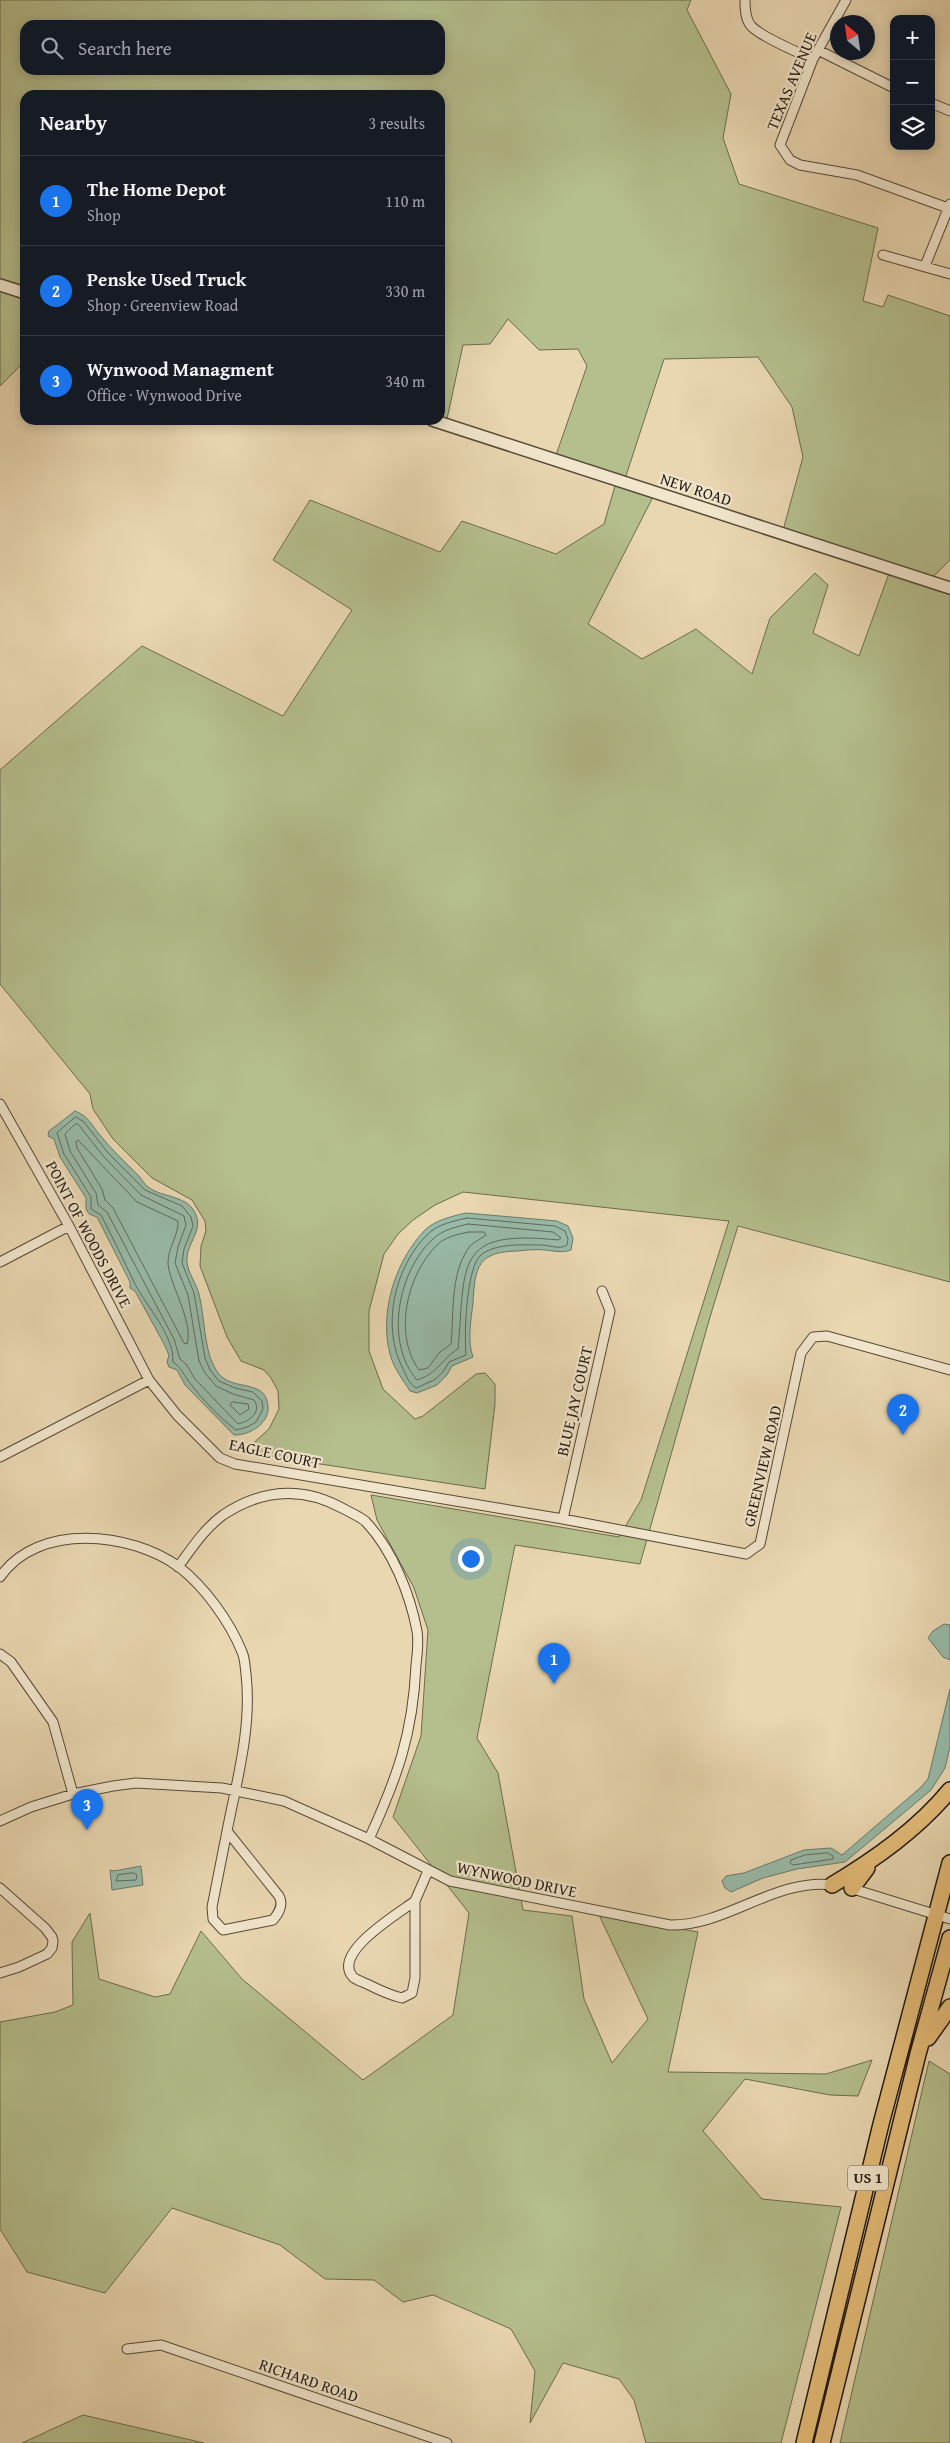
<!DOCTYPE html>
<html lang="en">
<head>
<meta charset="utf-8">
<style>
	:root { --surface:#171b24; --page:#242831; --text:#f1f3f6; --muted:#9ea1a6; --line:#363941; --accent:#1a73e8 }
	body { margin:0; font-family:"Gentium Book Plus",serif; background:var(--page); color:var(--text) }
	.controls { position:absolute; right:15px; top:15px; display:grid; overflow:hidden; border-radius:10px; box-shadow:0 2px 12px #0003 }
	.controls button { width:45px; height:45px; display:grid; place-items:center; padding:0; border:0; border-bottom:1px solid var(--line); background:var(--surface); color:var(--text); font:25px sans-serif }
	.compass { position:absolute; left:830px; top:15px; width:45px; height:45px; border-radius:50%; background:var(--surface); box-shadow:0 2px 12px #0003; rotate:331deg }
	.you { position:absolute; left:470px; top:1558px; width:18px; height:18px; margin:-12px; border:4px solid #fff; border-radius:50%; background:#1a73e8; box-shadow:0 0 0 8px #1a73e833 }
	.badge { display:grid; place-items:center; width:32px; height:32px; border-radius:50%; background:var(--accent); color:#fff; font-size:16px; font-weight:700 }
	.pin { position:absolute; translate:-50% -41px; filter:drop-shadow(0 1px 2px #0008) }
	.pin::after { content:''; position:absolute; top:26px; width:18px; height:15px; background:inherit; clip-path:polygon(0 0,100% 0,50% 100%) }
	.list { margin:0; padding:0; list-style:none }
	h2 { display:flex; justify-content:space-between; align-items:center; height:65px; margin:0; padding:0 20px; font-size:21px }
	h2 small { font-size:16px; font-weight:400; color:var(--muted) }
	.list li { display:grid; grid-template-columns:32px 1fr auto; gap:15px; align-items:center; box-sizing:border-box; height:90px; padding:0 20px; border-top:1px solid var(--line) }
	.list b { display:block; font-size:19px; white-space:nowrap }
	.list p { margin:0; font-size:16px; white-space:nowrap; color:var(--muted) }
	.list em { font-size:16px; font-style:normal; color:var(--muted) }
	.icon { flex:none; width:28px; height:28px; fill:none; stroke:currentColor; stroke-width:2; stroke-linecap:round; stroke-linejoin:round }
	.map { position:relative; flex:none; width:950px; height:2443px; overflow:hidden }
	.search { position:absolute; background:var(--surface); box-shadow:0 2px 12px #0003; left:20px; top:20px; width:425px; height:55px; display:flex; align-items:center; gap:12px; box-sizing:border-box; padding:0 18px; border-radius:15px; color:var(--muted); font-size:19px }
	.panel { position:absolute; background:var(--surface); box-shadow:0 2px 12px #0003; left:20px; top:90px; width:425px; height:335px; border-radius:15px }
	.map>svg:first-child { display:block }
	.green { fill:#b5be8d; stroke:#6c6c4e; fill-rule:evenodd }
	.water { fill:#98baa8; stroke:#6a7a6b }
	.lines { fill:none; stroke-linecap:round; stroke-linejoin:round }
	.shore { stroke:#5e6a5c; stroke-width:1 }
	.minor-casing { stroke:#554938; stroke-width:11 }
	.tertiary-casing { stroke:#554938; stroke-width:14 }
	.trunk-casing { stroke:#241a10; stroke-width:18 }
	.minor { stroke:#f1e5cc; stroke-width:9 }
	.tertiary { stroke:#f1e5cc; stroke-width:11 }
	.trunk { stroke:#e4bc78; stroke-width:15 }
	.labels { text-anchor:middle; stroke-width:4.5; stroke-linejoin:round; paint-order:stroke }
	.shield { fill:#f1e5cc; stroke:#625748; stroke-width:1 }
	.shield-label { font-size:15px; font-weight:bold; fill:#241a10 }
	.street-label { font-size:16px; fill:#241a10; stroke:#f1e5cc }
</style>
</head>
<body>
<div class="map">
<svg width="950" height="2443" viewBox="0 0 950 2443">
	<rect width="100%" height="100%" fill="#e9d7b1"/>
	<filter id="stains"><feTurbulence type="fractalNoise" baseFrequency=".004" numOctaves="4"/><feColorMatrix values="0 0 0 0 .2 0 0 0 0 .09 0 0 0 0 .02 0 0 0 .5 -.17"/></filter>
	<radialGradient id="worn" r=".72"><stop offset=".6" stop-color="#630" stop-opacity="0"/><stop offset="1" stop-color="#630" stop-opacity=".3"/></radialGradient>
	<!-- green -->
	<path class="green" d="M0 0H691L687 10 731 94 723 138 739 184 878 228 863 301 883 307 888 295 950 316V560L928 582 950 589V1282L738 1226 710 1317 640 1564 515 1545 477 1738 498 1773 523 1910 572 1916 584 1999 612 2063 648 2019 599 1915 698 1932 668 2072 826 2074 872 2060 858 2096 830 2095 745 2079 703 2131 762 2199 841 2207 781 2443H646L634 2400 619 2379 563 2363 530 2423 535 2371 511 2329 433 2295 403 2302 374 2280 325 2279 280 2245 172 2208 105 2293 27 2272 0 2229V2022L55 2012 73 2005 72 1942 90 1913 99 1979 155 1997 170 1994 201 1931 242 1979 363 2080 453 2015 469 1913 393 1817 421 1736 428 1630 414 1588 377 1520 371 1495 619 1537 641 1500 729 1221 463 1192 435 1205 413 1220 398 1234 384 1254 369 1311V1351L383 1389 415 1419 423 1416 476 1374 485 1373 495 1384V1404L485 1489 274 1457 249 1447 269 1429 279 1409 278 1391 271 1378 264 1370 241 1361 227 1337 200 1266 201 1246 206 1231 205 1221 192 1200 152 1178 113 1139 93 1109 90 1094 0 984V770L142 646 283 716 352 610 273 560 310 500 440 552 462 521 556 554 604 524 617 479 555 458 587 366 578 349 539 350 508 319 490 344 463 345 447 419 440 418V95H25V361L0 386ZM25 25H440V70H25ZM758 357 792 407 803 457 782 534 891 568 859 656 813 633 828 585 815 573 770 618 752 674 696 629 642 659 588 624 654 495 624 482 664 359Z
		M929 2061 950 2074V2443H840Z
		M83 2415 204 2443H22Z"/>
	<!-- water -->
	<path class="water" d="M75 1111C88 1116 91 1124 99 1134 111 1149 125 1162 138 1175 142 1179 144 1184 148 1187 162 1198 189 1195 196 1215 203 1232 185 1245 187 1262 188 1273 196 1283 199 1294 204 1315 204 1337 210 1357 213 1364 216 1372 222 1377 237 1390 267 1380 268 1407 269 1414 264 1422 258 1427 251 1432 243 1435 234 1435L185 1385 177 1370 169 1367 167 1362 169 1355 164 1344 135 1291 130 1288V1282L97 1217 89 1214 86 1209V1198L60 1157 54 1139 48 1136 49 1131Z
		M466 1213 557 1221 568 1226 573 1238 571 1250C562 1253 554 1251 545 1250 536 1249 526 1250 517 1251 478 1252 475 1266 473 1303 471 1320 467 1341 473 1357L452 1366 447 1375 437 1385 417 1393 410 1391C403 1380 393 1367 390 1354 379 1313 395 1261 425 1230 435 1220 453 1216 466 1213Z
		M944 1624 950 1625V1660L943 1657 928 1638 933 1631Z
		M950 1689V1747L945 1768 931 1790 845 1862 797 1869 763 1878 731 1892 725 1888 722 1881 726 1876 744 1873 804 1850 831 1848 842 1855 920 1788 928 1779Z
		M141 1866 143 1885 112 1890 110 1870 114 1871Z"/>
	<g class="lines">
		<!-- shore -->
		<path class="shore" d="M76 1117 84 1122 108 1153 145 1190 182 1206 191 1217 193 1226 184 1249 182 1263 194 1293 205 1358 210 1370 219 1381 235 1388 253 1392 262 1401 263 1409 256 1422 247 1427 236 1430C220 1418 202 1399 190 1383 183 1374 182 1368 173 1362 174 1335 147 1307 135 1284 124 1261 113 1238 101 1215L91 1209V1197L64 1154 57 1133Z
			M78 1124 104 1157 141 1195 184 1216 186 1225 178 1247 175 1263 188 1295 199 1361 205 1373 216 1386 233 1394 254 1400C262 1412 250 1421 238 1424L195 1379 186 1364 180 1359 174 1339 107 1212 98 1205 96 1193 70 1151 65 1134 74 1125Z
			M78 1140 137 1202 178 1221C179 1234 168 1248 168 1262 168 1282 194 1321 187 1344L184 1343 113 1208 105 1200 102 1189 77 1148 76 1142Z
			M467 1218 555 1226 565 1231 568 1239 567 1245C560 1250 549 1245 541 1245 522 1245 498 1243 482 1254 466 1265 464 1336 466 1355L449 1362 443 1372 434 1380 416 1388C409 1384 406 1375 403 1369 381 1327 394 1267 428 1234 438 1224 454 1221 467 1218Z
			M468 1224 553 1232 561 1238 558 1240C453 1229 466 1264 458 1349 440 1360 439 1373 417 1380 384 1342 398 1271 433 1239 442 1230 456 1227 468 1224Z
			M469 1232H484L486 1235C480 1240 472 1242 468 1249 450 1275 454 1314 451 1344L439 1353 428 1368 419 1370C393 1334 407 1275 437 1245 445 1237 458 1234 469 1232Z
			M233 1402 248 1404 249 1409 240 1415 230 1405Z
			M828 1853 833 1856V1859L793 1865 790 1863 791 1860 805 1855Z
			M134 1873 137 1875 136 1880 116 1881 118 1875Z"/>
		<defs>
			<path id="minor" d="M745 0C745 8 745 19 751 26 763 38 797 52 813 59
				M846 0 813 59 780 145 790 160 800 165 857 175 948 208
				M818 50 894 88
				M931 103 950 111
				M883 255 950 274
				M925 266 950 204
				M0 1104 69 1226 149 1380 177 1415 220 1458 235 1464 563 1519 746 1554 760 1544 801 1353 813 1337 827 1336 950 1370
				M0 1262 69 1226
				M0 1457 149 1380
				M563 1519 610 1311 602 1291
				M178 1567C192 1548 204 1529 223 1515 262 1489 303 1486 344 1509 351 1513 361 1517 366 1522 393 1551 410 1594 417 1631 419 1642 417 1655 416 1665 413 1734 397 1778 369 1839
				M0 1577C38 1522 131 1532 179 1567 205 1587 230 1622 242 1652 245 1658 245 1667 246 1674 252 1727 237 1780 227 1831
				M0 1654 11 1662 53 1722 73 1794
				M0 1821 31 1807 73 1794 113 1786 136 1783 222 1788 284 1801 369 1839 450 1881 670 1925C728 1926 775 1877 835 1885
				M227 1831 279 1896C284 1905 279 1913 273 1920L223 1930 213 1919 212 1907Z
				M0 1888 45 1928 52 1937 53 1941 52 1948 47 1954 19 1967 0 1973
				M850 1888 950 1919
				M415 1901V1978L412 1993 402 1998C389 1995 379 1990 367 1984 363 1982 356 1980 353 1977 331 1953 399 1913 415 1901Z
				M415 1901 428 1871
				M127 2349 161 2345 447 2443"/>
			<path id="tertiary" d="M0 285 25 293
				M432 420 950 588"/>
			<path id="trunk" d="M832 1885C875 1859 918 1829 950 1790
				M852 1888 867 1868
				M928 2038 950 2007
				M804 2443 881 2124 950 1863
				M822 2443 918 2054 950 1938"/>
		</defs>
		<!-- minor casing -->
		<use href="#minor" class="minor-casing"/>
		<!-- tertiary casing -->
		<use href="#tertiary" class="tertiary-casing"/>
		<!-- trunk casing -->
		<use href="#trunk" class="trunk-casing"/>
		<!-- minor -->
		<use href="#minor" class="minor"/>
		<!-- tertiary -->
		<use href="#tertiary" class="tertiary"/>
		<!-- trunk -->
		<use href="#trunk" class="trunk"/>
	</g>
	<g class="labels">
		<!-- shield labels -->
		<rect class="shield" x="848" y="2165.5" width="40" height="25" rx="4"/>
		<g class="shield-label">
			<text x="868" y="2183">US 1</text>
		</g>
		<!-- street labels -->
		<g class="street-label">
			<text transform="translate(791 81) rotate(-67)" y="6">TEXAS AVENUE</text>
			<text transform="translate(696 489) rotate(18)" y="6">NEW ROAD</text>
			<text transform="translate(89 1234) rotate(62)" y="6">POINT OF WOODS DRIVE</text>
			<text transform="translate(574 1401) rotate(-77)" y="6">BLUE JAY COURT</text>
			<text transform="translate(275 1453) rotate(12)" y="6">EAGLE COURT</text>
			<text transform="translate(762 1466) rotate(-77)" y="6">GREENVIEW ROAD</text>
			<text transform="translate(517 1879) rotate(12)" y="6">WYNWOOD DRIVE</text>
			<text transform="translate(309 2380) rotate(19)" y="6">RICHARD ROAD</text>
		</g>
	</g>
	<rect width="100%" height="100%" filter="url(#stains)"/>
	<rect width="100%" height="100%" fill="url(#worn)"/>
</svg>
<div class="controls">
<button>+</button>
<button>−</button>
<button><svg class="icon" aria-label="layers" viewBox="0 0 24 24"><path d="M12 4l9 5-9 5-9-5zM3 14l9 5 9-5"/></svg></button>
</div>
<svg class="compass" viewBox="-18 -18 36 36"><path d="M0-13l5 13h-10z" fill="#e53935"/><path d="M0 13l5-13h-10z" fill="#9ea1a6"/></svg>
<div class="you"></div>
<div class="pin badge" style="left:554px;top:1684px">1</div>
<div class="pin badge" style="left:903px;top:1435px">2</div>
<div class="pin badge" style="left:87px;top:1830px">3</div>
<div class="search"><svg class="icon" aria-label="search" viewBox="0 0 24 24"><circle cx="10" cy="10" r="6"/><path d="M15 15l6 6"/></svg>Search here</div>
<section class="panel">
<h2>Nearby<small>3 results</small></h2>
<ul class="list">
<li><span class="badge">1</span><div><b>The Home Depot</b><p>Shop</p></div><em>110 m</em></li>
<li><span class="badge">2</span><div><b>Penske Used Truck</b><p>Shop · Greenview Road</p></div><em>330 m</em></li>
<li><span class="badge">3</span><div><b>Wynwood Managment</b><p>Office · Wynwood Drive</p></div><em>340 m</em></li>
</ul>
</section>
</div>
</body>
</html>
